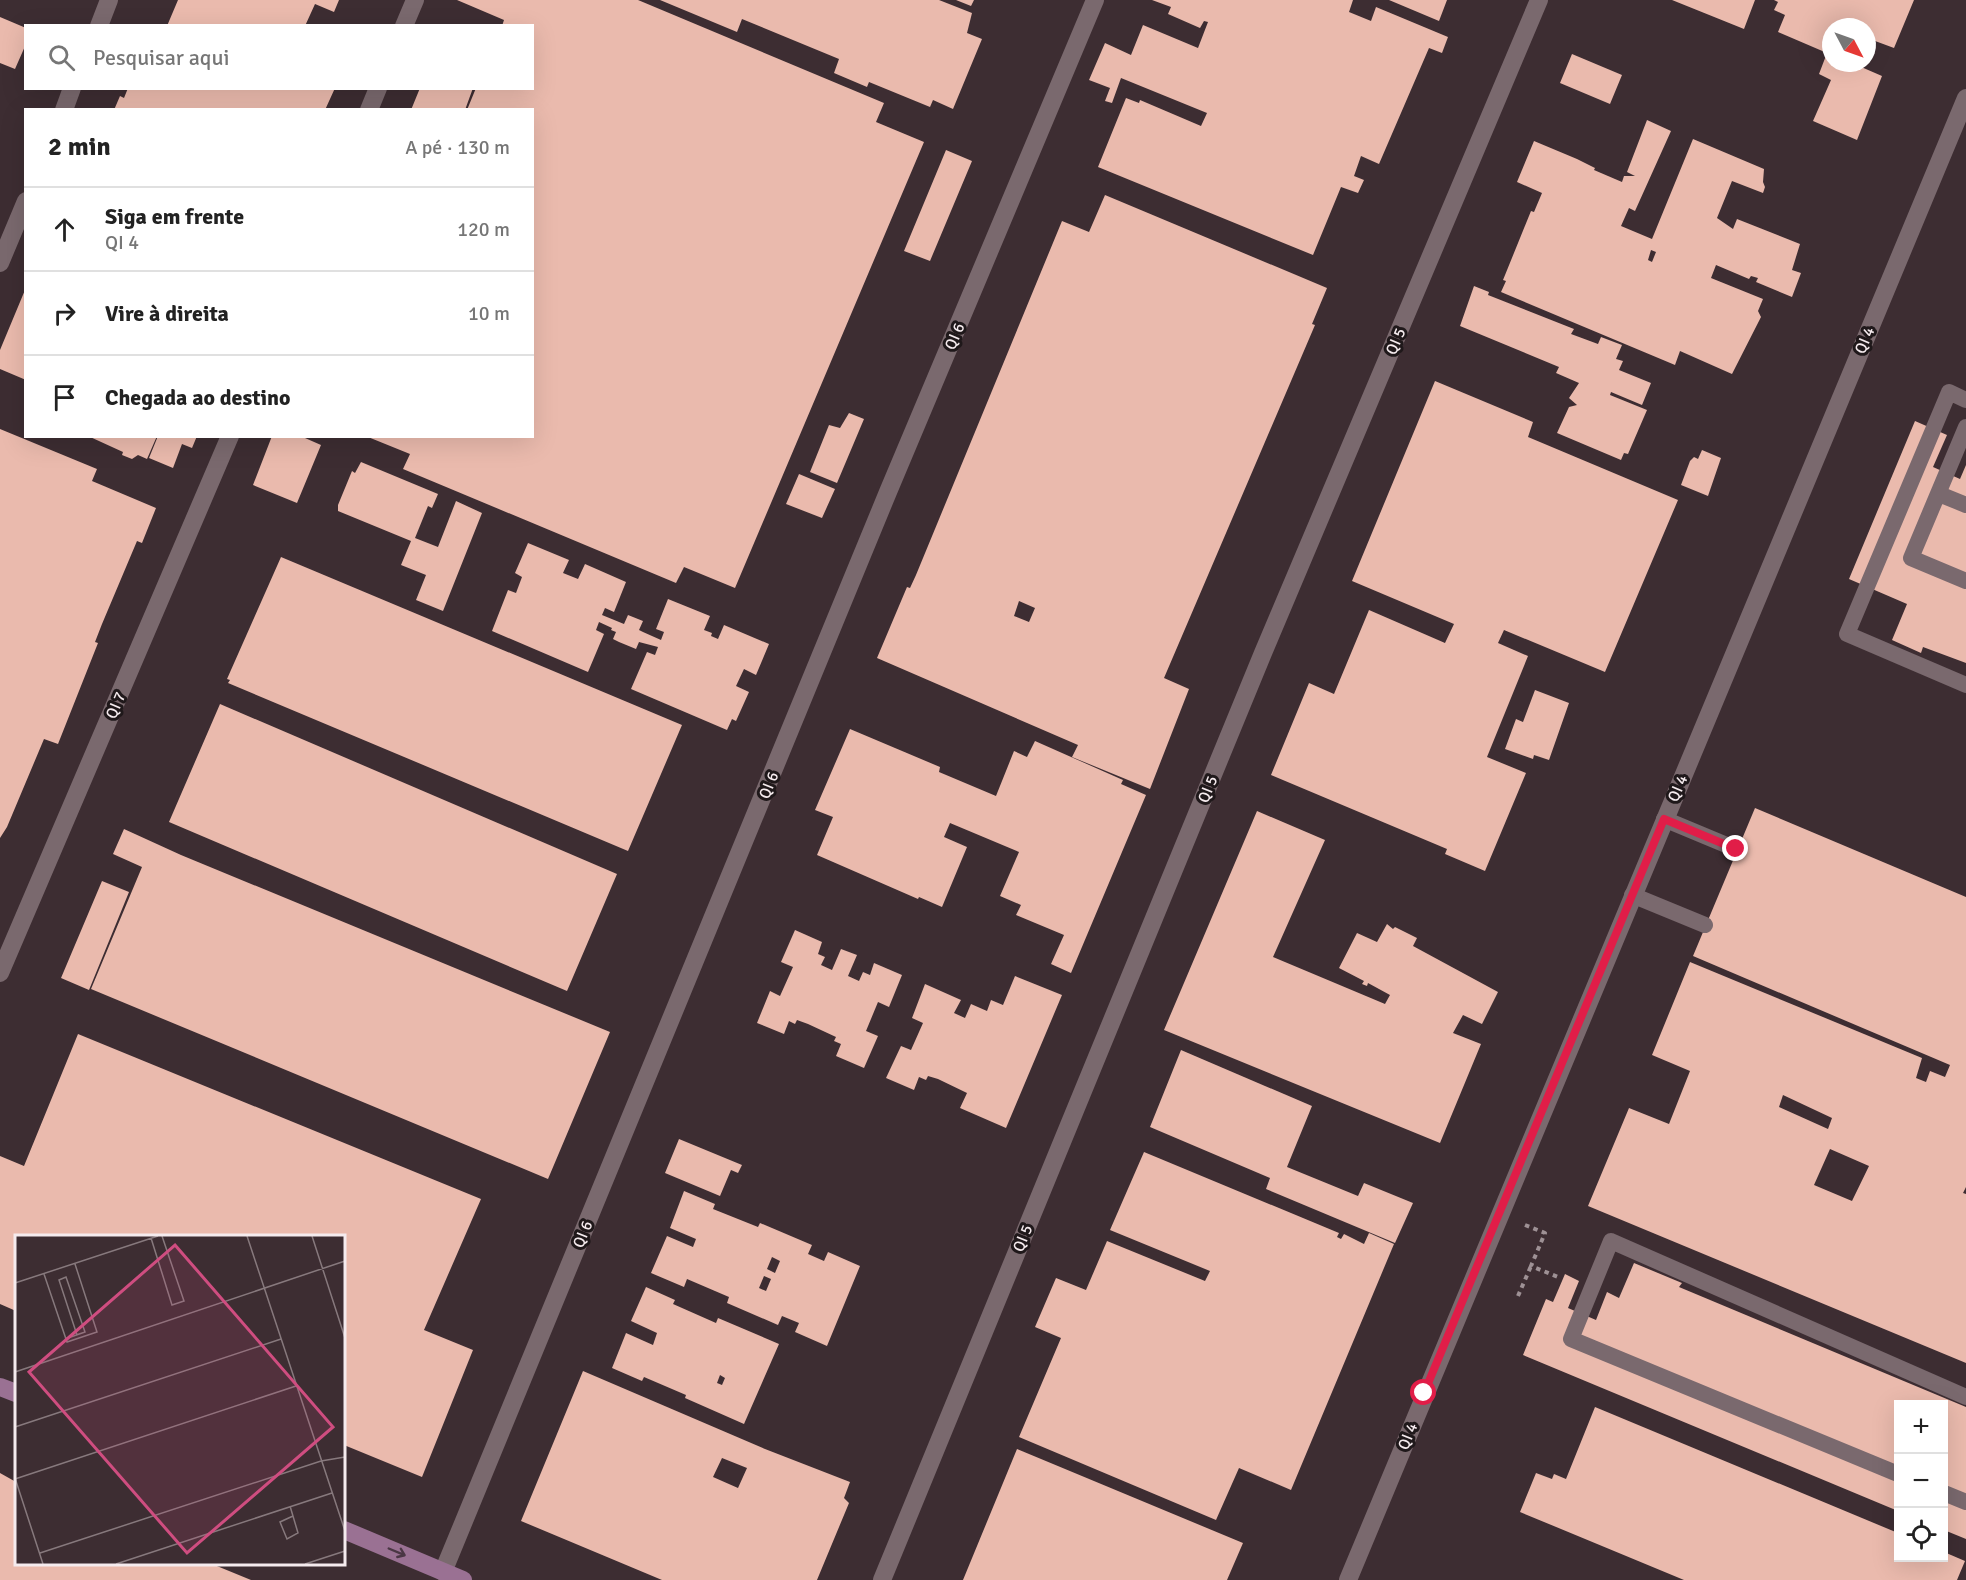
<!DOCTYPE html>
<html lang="pt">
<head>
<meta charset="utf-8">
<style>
	:root { --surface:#fff; --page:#f2f2f2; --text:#222; --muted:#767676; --line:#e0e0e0 }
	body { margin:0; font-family:Signika,sans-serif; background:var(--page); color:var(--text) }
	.controls { position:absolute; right:18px; bottom:18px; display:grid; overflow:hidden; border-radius:0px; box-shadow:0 6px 24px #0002 }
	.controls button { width:54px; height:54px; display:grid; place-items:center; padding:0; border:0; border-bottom:2px solid var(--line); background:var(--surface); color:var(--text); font:30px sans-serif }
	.compass { position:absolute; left:1822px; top:18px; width:54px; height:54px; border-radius:50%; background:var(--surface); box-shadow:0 6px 24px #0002; rotate:131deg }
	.stop { position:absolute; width:18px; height:18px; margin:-14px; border:4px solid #e11d48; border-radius:50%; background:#fff }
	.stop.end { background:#e11d48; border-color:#fff; box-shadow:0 2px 6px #0008 }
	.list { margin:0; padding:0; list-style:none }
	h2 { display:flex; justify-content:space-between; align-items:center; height:78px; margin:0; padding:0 24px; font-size:26px }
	h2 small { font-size:20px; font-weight:400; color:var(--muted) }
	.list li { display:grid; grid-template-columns:39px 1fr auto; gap:18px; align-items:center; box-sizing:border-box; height:84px; padding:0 24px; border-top:2px solid var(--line) }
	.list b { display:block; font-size:22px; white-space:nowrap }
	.list p { margin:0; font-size:20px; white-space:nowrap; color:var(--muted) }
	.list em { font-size:20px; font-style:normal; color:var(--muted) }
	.icon { flex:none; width:33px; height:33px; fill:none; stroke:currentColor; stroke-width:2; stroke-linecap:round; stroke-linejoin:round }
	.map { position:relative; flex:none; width:1966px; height:1580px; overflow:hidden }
	.search { position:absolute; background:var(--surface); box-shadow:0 6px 24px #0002; left:24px; top:24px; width:510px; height:66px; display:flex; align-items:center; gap:15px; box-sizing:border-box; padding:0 21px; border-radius:0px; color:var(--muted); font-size:22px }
	.panel { position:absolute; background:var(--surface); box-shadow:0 6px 24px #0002; left:24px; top:108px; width:510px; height:330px; border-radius:0px }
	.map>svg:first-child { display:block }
	.building { fill:#eabaad; fill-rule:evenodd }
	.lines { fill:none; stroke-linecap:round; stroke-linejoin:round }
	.path { stroke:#9e9195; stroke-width:4; stroke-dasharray:4.5 4.5; stroke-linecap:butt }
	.lane { stroke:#7a696e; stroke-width:16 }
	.street { stroke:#7a696e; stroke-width:18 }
	.secondary { stroke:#9a7193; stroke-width:18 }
	.oneway { stroke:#4a3744 }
	.route { stroke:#e11d48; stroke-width:8 }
	.labels { text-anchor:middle; stroke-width:6; stroke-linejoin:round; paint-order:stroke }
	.street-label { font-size:16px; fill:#f5ebee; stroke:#1f181a }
	.inset-road { fill:none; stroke:#87797d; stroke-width:1.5 }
	.view { fill:#cf4d80; fill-opacity:0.15; stroke:#cf4d80; stroke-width:3 }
	.inset-edge { fill:none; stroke:#f5ebee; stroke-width:3 }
</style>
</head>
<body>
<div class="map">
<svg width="1966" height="1580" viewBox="0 0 1966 1580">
	<rect width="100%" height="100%" fill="#3d2d32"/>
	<!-- building -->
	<path class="building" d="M178 0H339L334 12 315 4 305 26H167Z
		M457 0H638L884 103 876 122 924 142 735 588 684 567 676 583 403 469 410 454 368 437 532 436V110H467L476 88H532V26H502L504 20Z
		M660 0H939L972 13 967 33 982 39 953 109 933 100 930 107 869 82 867 87 834 73 839 59 742 19 737 32Z
		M956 0H974L971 6Z
		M1152 0H1353L1349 12 1371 21 1376 7 1448 37 1442 53 1429 48 1379 164 1361 156 1354 176 1364 180 1358 193 1341 187 1313 255 1098 167 1126 98 1139 103 1140 100 1201 126 1207 113 1121 78 1112 103 1105 101 1110 88 1089 80 1105 43 1131 55 1143 25 1198 48 1208 22 1204 21 1200 28 1168 14 1171 7Z
		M1389 0H1447L1439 21Z
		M1672 0H1755L1744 29Z
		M1774 0H1914L1894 48 1867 38V27H1831V63H1852L1882 76 1857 140 1813 121 1831 80 1819 74 1827 53 1778 32 1785 15 1774 10 1778 2Z
		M0 17 26 28V44L15 69 0 63Z
		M1572 54 1622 75 1610 104 1560 83Z
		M128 88H335L325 110H114L120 96 124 98Z
		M420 88H473L465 110H411Z
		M1647 120 1671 131 1635 211 1629 208 1621 226 1652 239 1693 139 1764 169 1763 182 1765 187 1763 193 1732 181 1717 218 1733 229 1737 219 1800 244 1792 270 1801 273 1792 297 1756 282 1758 278 1751 276 1749 279 1716 265 1711 278 1763 299 1758 311 1761 317 1732 374 1680 351 1675 365 1501 292 1506 281 1503 280 1531 211 1534 212 1542 193 1517 182 1534 141 1577 159 1595 168 1594 170 1622 182 1624 176H1635L1627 172ZM1651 250 1656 252 1652 262 1648 260Z
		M946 150 972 161 930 261 904 251Z
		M1105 195 1327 288 1312 324 1315 325 1164 678 1189 689 1150 789 1072 757 1078 745 877 658 907 587 910 588 916 575 1062 221 1089 232ZM1019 601 1035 608 1029 622 1014 616Z
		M1474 286 1489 292 1488 295 1574 329 1571 334 1598 344 1601 337 1622 345 1616 359 1623 361 1619 370 1651 383 1642 405 1611 392 1610 395 1647 410 1628 454 1624 453 1621 460 1557 433 1569 407 1577 405 1569 398 1579 383 1556 373 1559 367 1460 326Z
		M25 290H26V380L0 369V350Z
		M1435 381 1533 422 1528 437 1678 500 1605 672 1504 630 1498 643 1528 656 1487 757 1526 773 1485 871 1445 854 1447 849 1271 775 1309 683 1334 694 1369 610 1445 643 1454 624 1352 581Z
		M849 413 864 419 837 483 810 472 829 425 840 428Z
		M1915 421 1947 435 1933 467 1960 479 1966 465V663L1923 647 1921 653 1892 640 1907 604 1849 579Z
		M0 429 97 469 92 481 156 508 142 543 137 541 102 624 95 642 98 643 58 744 44 739 7 827 0 838Z
		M88 436H157L147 459 138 455 132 459 122 455 123 452Z
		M158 436 167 438 197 436 192 448 182 444 173 468 149 458Z
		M272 436H306L305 438 321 445 297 503 253 485Z
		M1702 450 1721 458 1708 496 1681 485 1690 461 1694 457 1698 459Z
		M361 462 438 494 432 508 428 506 415 538 438 547 456 501 482 513 443 611 416 600 426 575 401 565 411 541 338 511V505L352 471 355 473Z
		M799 474 835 489 822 518 786 504Z
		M528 543 569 560 563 573 578 579 585 564 626 582 614 612 605 608 602 615 624 624 628 615 643 621 639 630 643 632 661 640 664 632 656 629 668 599 710 616 704 630 712 633 711 636 718 639 724 625 769 644 756 675 744 669 736 686 749 692 736 721 732 719 727 730 631 689 647 652 655 655 658 647 639 642 636 649 619 642 613 639 616 632 611 630 612 628 599 622 596 630 604 634 588 672 492 631 508 590 516 593 522 577 515 573Z
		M281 557 682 725 628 851 228 683 230 680 227 679Z
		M1535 690 1569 703 1549 760 1534 755 1533 759 1505 749 1516 719 1523 722Z
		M220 704 617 874 567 991 169 822Z
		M850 729 940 767 939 772 996 796 1014 751 1027 757 1035 741 1123 780 1121 784 1146 795 1071 973 1051 964 1064 935 1016 915 1021 905 1000 896 1019 852 950 823 944 837 967 847 942 907 919 897 918 899 817 855 833 817 815 810Z
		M1755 808 1966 897V1187L1963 1193 1966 1194V1363L1588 1206 1629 1108 1669 1124 1690 1071 1652 1055 1690 962 1922 1058 1916 1078 1926 1082 1930 1071 1945 1077 1950 1065 1693 956ZM1783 1095 1832 1118 1828 1129 1779 1107ZM1830 1149 1869 1166 1852 1201 1814 1185Z
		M1257 811 1325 840 1273 957 1385 1004 1390 995 1368 983 1367 986 1362 984 1364 981 1339 968 1357 933 1377 942 1387 924 1393 929 1395 927 1417 938 1413 946 1498 992 1482 1024 1463 1015 1453 1033 1481 1044 1440 1143 1164 1030Z
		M124 829 181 855 610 1032 548 1179 91 989 142 867 113 854Z
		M102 881 129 892 89 990 61 978Z
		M795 930 822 942 818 954 825 957 821 965 832 970 841 949 857 955 848 976 859 981 863 972 870 975 874 963 902 975 889 1007 878 1002 866 1031 878 1036 864 1068 836 1056 841 1044 834 1041 836 1037 808 1024 797 1020 795 1024 789 1021 784 1034 757 1023 770 991 780 996 793 967 781 962Z
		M1015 976 1062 995 1006 1128 960 1108 967 1093 938 1079 928 1076 926 1080 919 1077 914 1090 886 1078 901 1046 911 1050 923 1023 912 1018 925 984 961 1000 954 1013 965 1018 971 1004 987 1011 991 1000 1003 1005Z
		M78 1034 481 1199 424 1330 473 1350 422 1477 344 1445V1236H16V1311L0 1304V1156L24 1166Z
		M1181 1050 1312 1106 1287 1167 1358 1196 1364 1183 1413 1203 1395 1243 1266 1189 1270 1178 1150 1127Z
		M679 1139 742 1165 738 1173 731 1170 720 1196 665 1173Z
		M1144 1152 1339 1233 1337 1237 1341 1239 1344 1234 1364 1244 1369 1233 1394 1244 1291 1490 1239 1468 1216 1520 1019 1437 1061 1338 1035 1327 1056 1278 1086 1290 1107 1241 1205 1281 1210 1271 1110 1230Z
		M684 1191 715 1204 713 1209 758 1227 760 1223 812 1245 808 1254 824 1261 828 1252 860 1266 827 1346 795 1332 799 1323 782 1316 778 1325 727 1303 729 1297 687 1279 684 1287 651 1273 667 1236 693 1247 696 1239 670 1228ZM772 1257 780 1261 775 1273 767 1269ZM764 1276 771 1279 766 1291 759 1288Z
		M1634 1263 1682 1283 1679 1287 1966 1407V1539L1944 1530V1404H1898V1511L1523 1355 1546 1299 1553 1302 1565 1274 1579 1281 1568 1308 1596 1320 1607 1292 1619 1298Z
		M646 1287 675 1300 673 1304 716 1323 718 1318 779 1344 744 1424 685 1398 686 1395 644 1377 642 1381 612 1368 626 1333 653 1345 657 1333 631 1321ZM720 1375 725 1378 722 1385 717 1383Z
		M583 1371 765 1449 850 1482 844 1498 849 1503 817 1580H662L521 1521ZM722 1458 747 1468 738 1488 713 1477Z
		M1595 1407 1898 1533V1558H1944V1552L1965 1561 1957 1580H1684L1520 1512 1536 1473 1552 1479 1554 1474 1566 1479Z
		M1017 1449 1243 1543 1227 1580H963Z
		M0 1473 16 1482V1564H212L251 1580H0Z"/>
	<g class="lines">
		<!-- path -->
		<path class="path" d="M1525 1225 1545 1233 1531 1266 1558 1277
			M1518 1296 1531 1266"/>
		<!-- lane -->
		<path class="lane" d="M1966 400 1949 392 1847 634 1966 685
			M1966 427 1911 558 1966 581
			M1939 494 1966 505
			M1664 819 1736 849
			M1632 895 1705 925
			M1898 1474 1571 1339 1611 1241 1966 1397
			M1944 1493 1966 1502"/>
		<!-- street -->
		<path class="street" d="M99 26 109 0
			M404 26 415 0
			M64 110 72 88
			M369 110 378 88
			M0 263 26 201
			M0 973 230 436
			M443 1572 888 492 1095 0
			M882 1580 1263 653 1539 0
			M1348 1580 1966 98"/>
		<!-- secondary -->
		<path class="secondary" d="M0 1387 16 1393
			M344 1530 463 1580"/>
	</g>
	<!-- one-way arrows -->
	<defs><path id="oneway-shaft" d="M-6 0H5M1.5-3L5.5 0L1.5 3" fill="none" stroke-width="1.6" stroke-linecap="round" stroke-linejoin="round" transform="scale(1.5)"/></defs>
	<use class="oneway" href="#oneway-shaft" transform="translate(397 1552) rotate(23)"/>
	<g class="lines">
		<!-- route -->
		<path class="route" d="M1424 1393 1664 819 1736 849"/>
	</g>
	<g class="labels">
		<!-- street labels -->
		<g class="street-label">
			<text transform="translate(954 336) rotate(-67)" y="6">QI 6</text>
			<text transform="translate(1864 340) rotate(-67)" y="6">QI 4</text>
			<text transform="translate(1395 341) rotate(-67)" y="6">QI 5</text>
			<text transform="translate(115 705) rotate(-67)" y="6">QI 7</text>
			<text transform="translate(768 785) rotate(-68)" y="6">QI 6</text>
			<text transform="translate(1677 788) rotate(-67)" y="6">QI 4</text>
			<text transform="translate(1207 789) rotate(-68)" y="6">QI 5</text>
			<text transform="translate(582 1234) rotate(-68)" y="6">QI 6</text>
			<text transform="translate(1022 1238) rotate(-68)" y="6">QI 5</text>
			<text transform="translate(1407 1436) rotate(-68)" y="6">QI 4</text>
		</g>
	</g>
	<!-- overview -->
	<g transform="translate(15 1235)">
		<rect width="330" height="330" fill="#3d2d32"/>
		<path class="inset-road" d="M232 1 330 296M297 1 330 103M136 3 157 70 169 66 147 1M29 39 52 107 82 97 60 29M0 48 143 1M50 104 70 97 51 42 44 45 62 100M0 137 330 26M0 192 266 104M0 243 28 329M0 244 281 151M275 271 283 298 272 304 265 287 278 281M25 318 306 226 330 222M101 329 317 258M290 329 330 316"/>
		<path class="view" d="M160 10 318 192 172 318 14 137Z"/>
		<rect width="330" height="330" class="inset-edge"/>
	</g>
</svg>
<div class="controls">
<button>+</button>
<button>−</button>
<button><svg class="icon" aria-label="locate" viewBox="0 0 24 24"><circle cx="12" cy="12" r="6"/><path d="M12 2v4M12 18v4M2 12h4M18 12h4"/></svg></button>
</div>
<svg class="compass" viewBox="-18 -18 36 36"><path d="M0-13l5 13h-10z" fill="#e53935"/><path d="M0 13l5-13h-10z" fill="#767676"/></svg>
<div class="stop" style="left:1424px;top:1393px"></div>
<div class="stop end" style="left:1736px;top:849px"></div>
<div class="search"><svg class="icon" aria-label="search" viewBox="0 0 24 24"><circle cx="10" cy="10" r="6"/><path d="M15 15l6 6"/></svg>Pesquisar aqui</div>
<section class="panel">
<h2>2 min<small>A pé · 130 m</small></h2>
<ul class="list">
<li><svg class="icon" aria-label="ahead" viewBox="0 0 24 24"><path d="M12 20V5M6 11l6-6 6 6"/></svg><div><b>Siga em frente</b><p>QI 4</p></div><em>120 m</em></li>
<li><svg class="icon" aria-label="right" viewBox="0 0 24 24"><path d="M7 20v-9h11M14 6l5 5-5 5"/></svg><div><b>Vire à direita</b></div><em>10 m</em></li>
<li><svg class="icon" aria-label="arrive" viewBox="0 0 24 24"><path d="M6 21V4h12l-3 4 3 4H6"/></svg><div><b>Chegada ao destino</b></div></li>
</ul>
</section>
</div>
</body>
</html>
